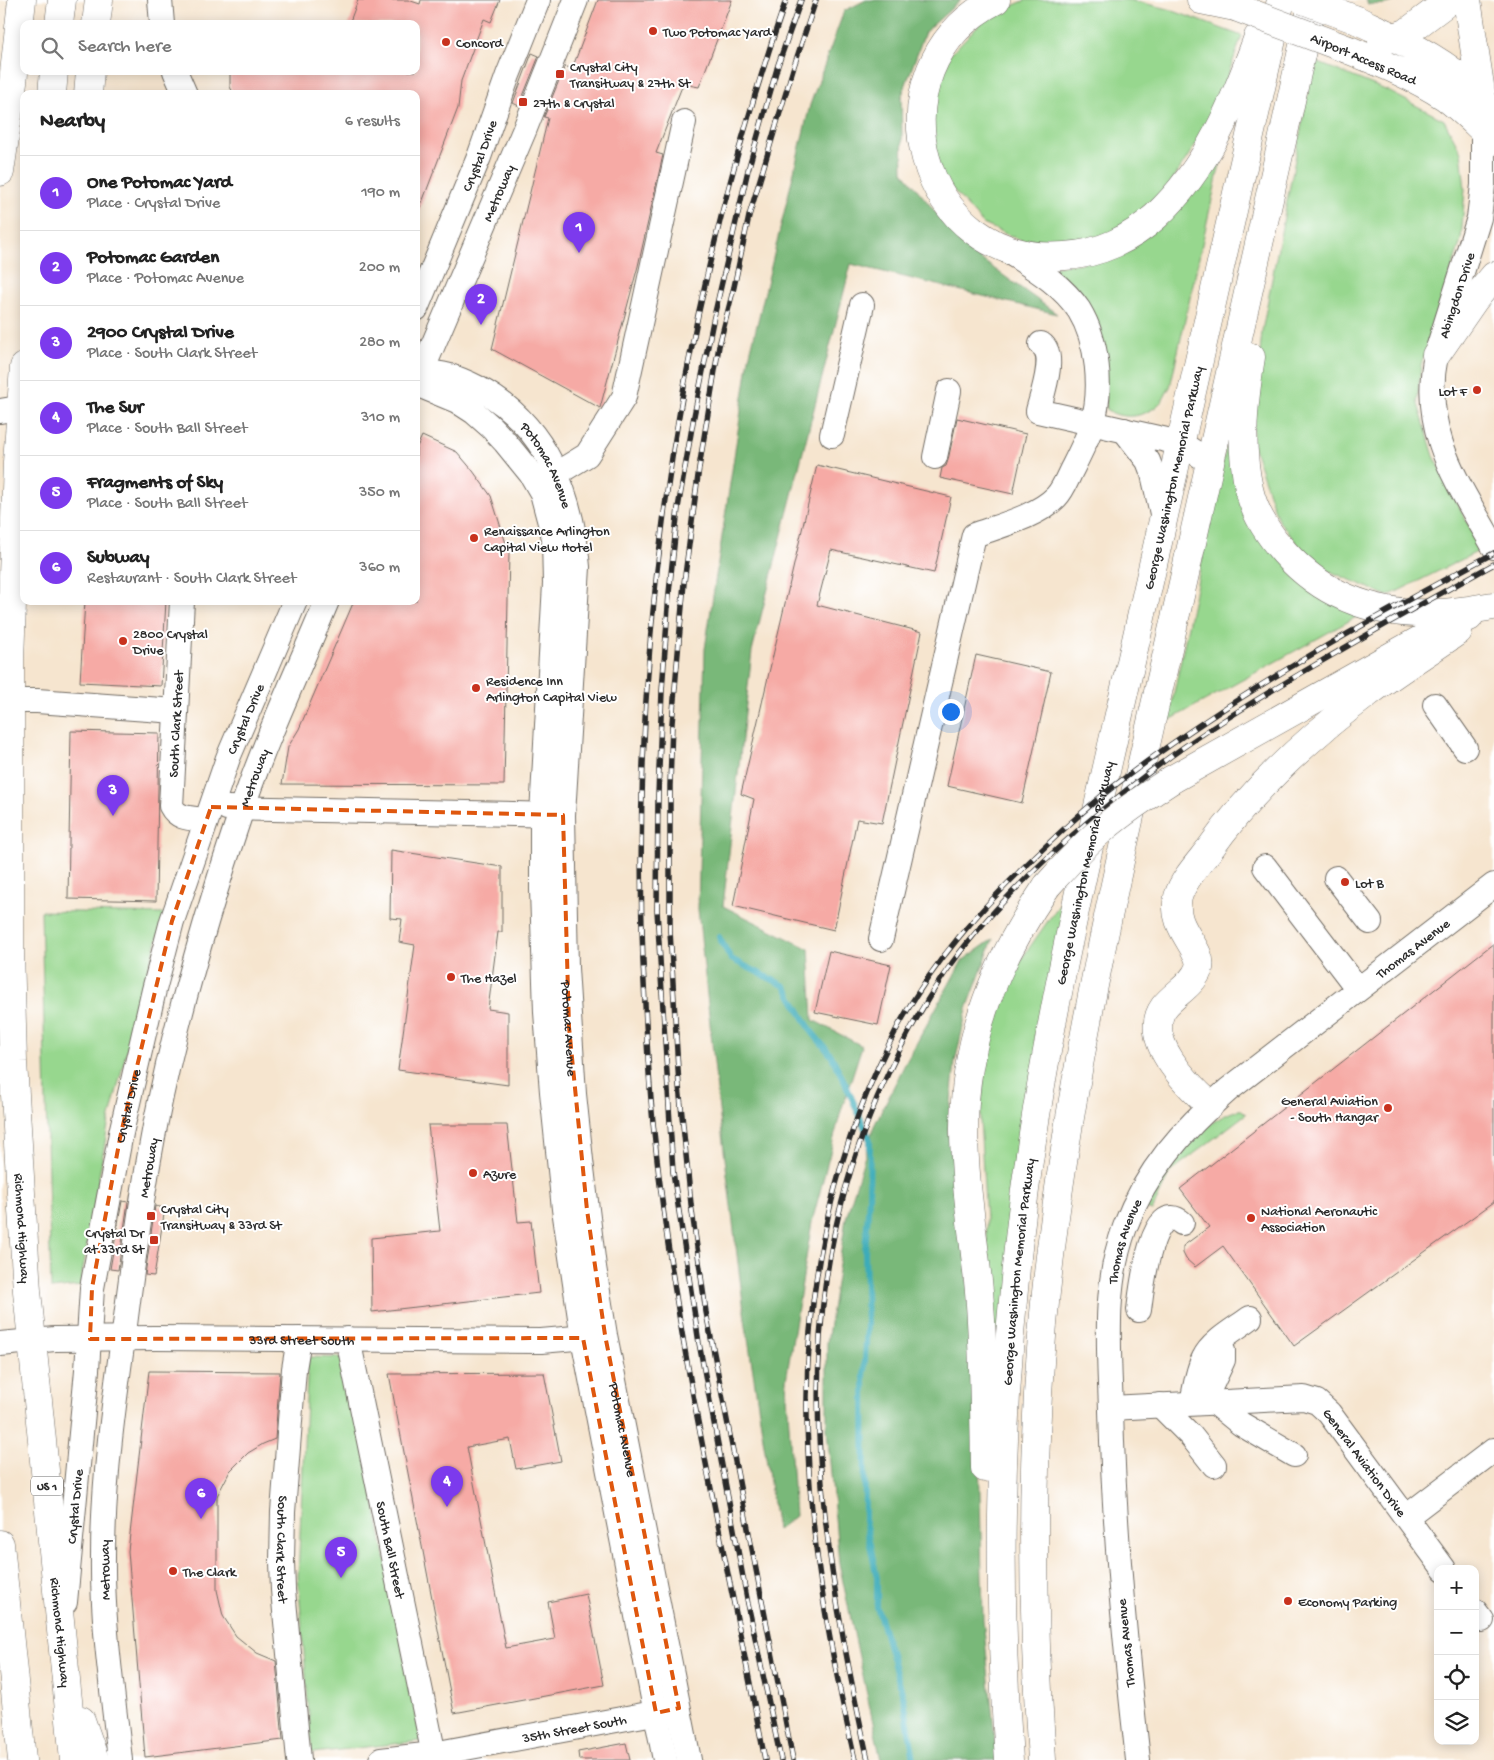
<!DOCTYPE html>
<html lang="en">
<head>
<meta charset="utf-8">
<style>
	:root { --surface:#fff; --page:#f2f2f2; --text:#222; --muted:#767676; --line:#e0e0e0; --accent:#7c3aed }
	body { margin:0; font-family:"Gochi Hand",sans-serif; background:var(--page); color:var(--text) }
	.controls { position:absolute; right:15px; bottom:15px; display:grid; overflow:hidden; border-radius:10px; box-shadow:0 2px 12px #0003 }
	.controls button { width:45px; height:45px; display:grid; place-items:center; padding:0; border:0; border-bottom:1px solid var(--line); background:var(--surface); color:var(--text); font:25px sans-serif }
	.you { position:absolute; left:950px; top:711px; width:18px; height:18px; margin:-12px; border:4px solid #fff; border-radius:50%; background:#1a73e8; box-shadow:0 0 0 8px #1a73e833 }
	.badge { display:grid; place-items:center; width:32px; height:32px; border-radius:50%; background:var(--accent); color:#fff; font-size:16px; font-weight:700 }
	.pin { position:absolute; translate:-50% -41px; filter:drop-shadow(0 1px 2px #0008) }
	.pin::after { content:''; position:absolute; top:26px; width:18px; height:15px; background:inherit; clip-path:polygon(0 0,100% 0,50% 100%) }
	.list { margin:0; padding:0; list-style:none }
	h2 { display:flex; justify-content:space-between; align-items:center; height:65px; margin:0; padding:0 20px; font-size:21px }
	h2 small { font-size:16px; font-weight:400; color:var(--muted) }
	.list li { display:grid; grid-template-columns:32px 1fr auto; gap:15px; align-items:center; box-sizing:border-box; height:75px; padding:0 20px; border-top:1px solid var(--line) }
	.list b { display:block; font-size:19px; white-space:nowrap }
	.list p { margin:0; font-size:16px; white-space:nowrap; color:var(--muted) }
	.list em { font-size:16px; font-style:normal; color:var(--muted) }
	.icon { flex:none; width:28px; height:28px; fill:none; stroke:currentColor; stroke-width:2; stroke-linecap:round; stroke-linejoin:round }
	.map { position:relative; flex:none; width:1494px; height:1760px; overflow:hidden }
	.search { position:absolute; background:var(--surface); box-shadow:0 2px 12px #0003; left:20px; top:20px; width:400px; height:55px; display:flex; align-items:center; gap:12px; box-sizing:border-box; padding:0 18px; border-radius:10px; color:var(--muted); font-size:19px }
	.panel { position:absolute; background:var(--surface); box-shadow:0 2px 12px #0003; left:20px; top:90px; width:400px; height:515px; border-radius:10px }
	.map>svg:first-child { display:block }
	.green { fill:#97d78e; stroke:#61815c }
	.forest { fill:#79b879; stroke:#527252 }
	.lines { fill:none; stroke-linecap:round; stroke-linejoin:round }
	.stream { stroke:#3cacb9; stroke-width:6 }
	.building { fill:#f6aaa5 }
	.minor-casing { stroke:#726c64; stroke-width:26 }
	.major-casing { stroke:#726c64; stroke-width:29 }
	.highway-casing { stroke:#726c64; stroke-width:29 }
	.minor { stroke:#fff; stroke-width:24 }
	.major { stroke:#fff; stroke-width:28 }
	.highway { stroke:#fff; stroke-width:28 }
	.rail-casing { stroke:#2b2b2b; stroke-width:5.5 }
	.rail { stroke:#fff; stroke-width:4; stroke-dasharray:11; stroke-linecap:butt }
	.major-bridge-casing { stroke:#726c64; stroke-width:29; stroke-linecap:butt }
	.highway-bridge-casing { stroke:#726c64; stroke-width:29; stroke-linecap:butt }
	.major-bridge { stroke:#fff; stroke-width:28 }
	.highway-bridge { stroke:#fff; stroke-width:28 }
	.marked { fill:none; stroke:#df570e; stroke-width:4; stroke-dasharray:10 6; stroke-linejoin:round }
	.poi-dot { fill:#c8321e; stroke:#fff; stroke-width:2 }
	.labels { text-anchor:middle; stroke-width:4; stroke-linejoin:round; paint-order:stroke }
	.shield { fill:#fff; stroke:#6b6b6b; stroke-width:1 }
	.shield-label { font-size:12px; font-weight:bold; fill:#2b2b2b }
	.poi-label { font-size:14px; fill:#2b2b2b; stroke:#fff; text-anchor:start }
	.street-label { font-size:14px; fill:#2b2b2b; stroke:#fff }
</style>
</head>
<body>
<div class="map">
<svg width="1494" height="1760" viewBox="0 0 1494 1760">
	<rect width="100%" height="100%" fill="#fff"/>
	<filter id="ink" filterUnits="userSpaceOnUse"><feTurbulence type="fractalNoise" baseFrequency=".02" numOctaves="2"/><feDisplacementMap in="SourceGraphic" scale="10" xChannelSelector="R" yChannelSelector="G"/><feConvolveMatrix kernelMatrix="1 2 1 2 8 2 1 2 1" color-interpolation-filters="sRGB"/></filter>
	<filter id="wash" filterUnits="userSpaceOnUse"><feTurbulence type="fractalNoise" baseFrequency=".0096" numOctaves="4" result="noise"/><feDisplacementMap in="SourceGraphic" scale="20" xChannelSelector="R" yChannelSelector="G"/><feGaussianBlur stdDeviation="1.12" result="paint"/><feColorMatrix in="noise" values="0 0 0 0 0 0 0 0 0 0 0 0 0 0 0 0 0 1.4 0 .05"/><feComposite in="paint" operator="in"/></filter>
	<g filter="url(#wash)">
		<rect width="100%" height="100%" fill="#f6e5cf"/>
		<!-- green -->
		<path class="green" d="M1026 0H1129L1165 8 1242 36 1212 119 1170 184 1121 232 1039 248 983 224 941 176 928 115 948 57 986 17Z
			M1314 61 1388 91 1444 120 1461 152 1465 189 1461 240 1421 365 1417 401 1434 456 1481 550 1388 596 1315 565 1278 520 1252 443 1262 331Z
			M1221 149 1222 155 1170 387C1167 391 1165 397 1162 401 1148 417 1124 421 1107 410L1104 388 1048 267 1084 263Z
			M1237 394 1243 498 1360 615 1168 721Z
			M1068 892 996 1387 980 1120 986 1057 1011 974Z
			M41 911 165 914 143 986 108 1125 80 1286 51 1289Z
			M1238 1110H1242L1246 1114 1170 1172 1152 1211 1146 1209C1168 1170 1193 1124 1238 1110Z
			M308 1357 346 1358 421 1741 312 1753 298 1576Z"/>
		<!-- forest -->
		<path class="forest" d="M866 0H961L925 32 901 98 903 172 964 247 1057 314 851 264 752 651 723 906 809 949 813 1020 862 1046 841 1111 812 1222 786 1380 795 1516 777 1530 745 1319 719 1110 698 909 705 649 749 358 810 105 844 11Z
			M1366 0H1397C1389 5 1377 5 1368 4Z
			M993 939 967 1009 955 1062 948 1131 961 1208 977 1370 983 1619 997 1760H881L839 1563 827 1429V1343L846 1218 874 1126 905 1064 962 961Z"/>
		<g class="lines">
			<!-- stream -->
			<path class="stream" d="M719 937 731 959 785 986 812 1032 831 1055 846 1085 870 1140 869 1198 865 1252 867 1325 864 1377 865 1521 877 1578V1607L904 1699 914 1760"/>
		</g>
		<g id="blocks">
			<!-- building -->
			<path class="building" d="M358 0H408L420 4 421 0H500L491 22 484 19 461 81 458 108 418 213 416 94H234L230 87V71H416V24H349Z
				M598 0H732L699 87 683 84 656 153 663 155 638 266 600 408 492 349 548 118 544 117 565 66 572 69Z
				M532 53 539 56 519 106 513 103Z
				M957 418 1026 434 1013 494 940 478 942 468 946 466 948 460Z
				M422 436 457 452 473 471 491 496 509 553 504 785 282 784 288 747 299 729 354 601H416V449Z
				M817 465 951 497 934 573 831 550 817 605 922 632 882 823 857 819 834 930 733 906 754 799 741 794Z
				M85 601H166L161 686 80 682Z
				M976 655 1051 672 1022 803 947 786Z
				M71 731 159 733 156 901 68 899Z
				M391 850 502 867V932H498L488 1009 508 1012V1085L398 1070 415 945 399 942 402 919 390 918Z
				M1494 943V1202L1294 1346 1223 1246 1195 1267 1186 1259 1183 1253V1246L1209 1227 1180 1189Z
				M829 951 891 965 878 1025 815 1012Z
				M428 1125H507L518 1222 531 1221 539 1293 372 1312 371 1238 440 1231Z
				M122 1201 128 1202 118 1270 110 1269Z
				M155 1206 165 1208 154 1276 145 1275Z
				M149 1371 280 1372 275 1439 263 1444 248 1453 230 1471 217 1496V1590L223 1616 236 1636 257 1653 276 1661 283 1740 145 1757 128 1551Z
				M544 1373 561 1461 516 1469 510 1439 467 1447 486 1545 506 1648 555 1639 548 1602 586 1594 604 1685 454 1713 389 1374Z
				M626 1743 630 1760H579L578 1752Z"/>
		</g>
	</g>
	<g filter="url(#ink)">
		<use href="#blocks" fill-opacity="0" stroke="#726c64" stroke-width="1"/>
		<g class="lines">
			<defs>
				<g id="minor">
					<path d="M160 0 162 24"/>
					<path d="M175 71 185 94"/>
					<path d="M1483 131V185L1479 218 1436 355C1420 433 1458 482 1494 547"/>
					<path id="s1" d="M416 309 479 157 508 75 538 0"/>
					<path d="M1041 344C1057 354 1042 395 1038 411L1180 443 1210 462"/>
					<path id="s2" d="M416 373C439 370 458 378 478 388 546 424 572 494 578 567L563 815 566 968 574 1094 581 1160 594 1267 605 1335 689 1760"/>
					<path d="M416 384 457 401 474 412 491 427 505 442 531 474 542 493 554 538 555 584 542 814V890L546 1012 552 1092 564 1209 583 1338 665 1760"/>
					<path id="s3" d="M416 385 524 131 576 0"/>
					<path d="M0 411 24 407"/>
					<path d="M1124 430 1148 461 1153 474 1163 518"/>
					<path d="M832 435 862 305"/>
					<path d="M935 457 949 391"/>
					<path d="M542 480 556 474 587 455 624 397 684 122"/>
					<path d="M182 601 171 806C178 820 193 818 206 820"/>
					<path d="M10 701H37L176 711"/>
					<path d="M1435 705 1465 748"/>
					<path d="M227 808 559 815"/>
					<path d="M1265 867 1358 989"/>
					<path d="M1336 878 1370 922"/>
					<path d="M881 939 974 535C999 526 1038 516 1056 497 1064 489 1068 476 1073 467 1080 453 1087 439 1092 425 1103 390 1098 341 1079 310 1061 283 1032 267 1006 250"/>
					<path d="M1139 1310C1141 1295 1151 1195 1182 1223"/>
					<path id="s4" d="M299 1339 294 1369 283 1512 282 1561 283 1590 299 1760"/>
					<path id="s5" d="M348 1339 435 1760"/>
					<path id="s6" d="M0 1344 55 1339 155 1338 541 1341 598 1336"/>
					<path d="M1214 1402 1241 1424 1294 1455"/>
					<path d="M1192 1403C1195 1389 1197 1371 1204 1358 1211 1342 1237 1328 1250 1318"/>
					<path d="M1203 1403 1223 1360V1351L1220 1340"/>
					<path d="M1160 1405 1191 1436 1214 1465"/>
					<path id="s7" d="M1111 1408 1304 1398 1317 1402 1329 1413 1444 1569"/>
					<path d="M1406 1517 1494 1450"/>
					<path id="s8" d="M65 1602 87 1370 92 1288 121 1133 154 990 172 921 228 758 295 601"/>
					<path d="M1475 1611 1482 1620"/>
					<path id="s9" d="M120 1760C113 1693 102 1625 103 1557 103 1479 114 1402 125 1325 136 1238 148 1150 168 1065 188 979 213 895 241 812 265 740 298 671 327 601"/>
					<path id="s10" d="M381 1760 433 1754 670 1710"/>
					<path id="s11" d="M1138 1760C1125 1643 1114 1528 1111 1410 1109 1349 1103 1286 1125 1227 1146 1171 1183 1129 1228 1090L1494 885"/>
				</g>
				<path id="major" d="M1467 0 1483 105
					M1357 20C1393 37 1431 53 1462 79 1474 88 1483 103 1494 113
					M1382 41 1406 33 1450 0
					M1349 50C1381 63 1415 77 1444 96 1462 109 1477 125 1494 140
					M1436 355 1474 300 1494 276
					M1210 1105C1189 1086 1141 1039 1164 1007 1175 993 1193 985 1199 968 1204 949 1170 928 1178 897 1183 880 1198 864 1209 850 1252 789 1308 738 1368 693 1397 671 1428 652 1458 631"/>
				<g id="highway">
					<path d="M996 0C864 68 918 268 1065 256 1099 254 1131 239 1156 216 1207 169 1235 101 1258 37"/>
					<path d="M1201 0 1235 7"/>
					<path d="M59 24 62 0"/>
					<path d="M96 24 99 0"/>
					<path d="M52 94 54 71"/>
					<path d="M88 94 90 71"/>
					<path d="M0 172 13 82 22 0"/>
					<path d="M1251 357C1244 401 1239 444 1249 489 1254 512 1268 534 1284 552 1325 598 1379 616 1440 613 1458 612 1476 609 1493 606"/>
					<path id="s12" d="M24 367 17 462 10 661V951L13 1062 27 1291 74 1760"/>
					<path d="M1171 780 1429 635 1469 617"/>
					<path d="M985 1468C984 1409 984 1350 979 1291 974 1238 964 1182 964 1129 964 1037 996 961 1047 886"/>
					<path d="M0 1544 22 1760"/>
					<path d="M81 1720 95 1760"/>
					<path id="s13" d="M1009 1760C996 1577 1000 1395 1022 1213 1046 1019 1093 830 1136 640 1184 427 1232 213 1281 0"/>
					<path d="M1042 1760C1030 1587 1030 1412 1052 1240 1079 1026 1130 815 1178 605 1224 404 1269 202 1313 0"/>
				</g>
			</defs>
			<!-- minor casing -->
			<use href="#minor" class="minor-casing"/>
			<!-- major casing -->
			<use href="#major" class="major-casing"/>
			<!-- highway casing -->
			<use href="#highway" class="highway-casing"/>
			<!-- minor -->
			<use href="#minor" class="minor"/>
			<!-- major -->
			<use href="#major" class="major"/>
			<!-- highway -->
			<use href="#highway" class="highway"/>
			<defs>
				<path id="rail" d="M765 1760C726 1555 677 1349 655 1141 648 1082 646 1022 643 962 631 633 678 311 786 0
					M781 1760 748 1604 699 1343 673 1172 657 910 658 795 662 691 669 593 678 508 694 416 713 321 748 170 778 65 801 0
					M793 1760 706 1312 691 1204 679 1086 670 931V786L672 723 684 583 699 468 719 346 734 287 749 216 793 69 816 0
					M855 1760C832 1658 812 1555 808 1450 801 1310 827 1168 890 1042 927 966 986 902 1047 845 1071 822 1095 800 1122 780 1238 692 1366 622 1494 553
					M868 1760C834 1603 803 1441 826 1280 835 1217 853 1156 877 1098 903 1038 935 980 978 930 1029 870 1089 819 1151 771 1199 734 1251 703 1303 672 1366 635 1430 599 1494 564"/>
			</defs>
			<!-- rail casing -->
			<use href="#rail" class="rail-casing"/>
			<!-- rail -->
			<use href="#rail" class="rail"/>
			<defs>
				<path id="major-bridge" d="M1303 0 1357 20
					M1235 7 1349 50"/>
				<path id="highway-bridge" d="M1047 886C1065 866 1083 845 1104 828 1125 810 1148 795 1171 780"/>
			</defs>
			<!-- major-bridge casing -->
			<use href="#major-bridge" class="major-bridge-casing"/>
			<!-- highway-bridge casing -->
			<use href="#highway-bridge" class="highway-bridge-casing"/>
			<!-- major-bridge -->
			<use href="#major-bridge" class="major-bridge"/>
			<!-- highway-bridge -->
			<use href="#highway-bridge" class="highway-bridge"/>
		</g>
	</g>
	<!-- marked area -->
	<path class="marked" d="M211 807 563 815 569 1027 587 1210 605 1335 679 1708 656 1713 583 1338 90 1339 92 1288 121 1133 172 921Z"/>
	<!-- markers -->
	<g class="poi-dot">
		<circle cx="653" cy="31" r="5"/>
		<circle cx="446" cy="42" r="5"/>
		<rect x="555" y="69" width="10" height="10" rx="2.5"/>
		<rect x="518" y="97" width="10" height="10" rx="2.5"/>
		<circle cx="1477" cy="390" r="5"/>
		<circle cx="474" cy="538" r="5"/>
		<circle cx="123" cy="641" r="5"/>
		<circle cx="476" cy="688" r="5"/>
		<circle cx="1345" cy="882" r="5"/>
		<circle cx="451" cy="977" r="5"/>
		<circle cx="1388" cy="1108" r="5"/>
		<circle cx="473" cy="1173" r="5"/>
		<rect x="146" y="1211" width="10" height="10" rx="2.5"/>
		<circle cx="1251" cy="1218" r="5"/>
		<rect x="149" y="1235" width="10" height="10" rx="2.5"/>
		<circle cx="173" cy="1571" r="5"/>
		<circle cx="1288" cy="1601" r="5"/>
	</g>
	<g class="labels">
		<!-- shield labels -->
		<rect class="shield" x="31" y="1476.5" width="32" height="19" rx="4"/>
		<g class="shield-label">
			<text x="47" y="1490">US 1</text>
		</g>
		<!-- poi labels -->
		<g class="poi-label">
			<text x="663" y="36">Two Potomac Yard</text>
			<text x="456" y="47">Concord</text>
			<text x="570" y="71">Crystal City<tspan x="570" dy="16">Transitway &amp; 27th St</tspan></text>
			<text x="533" y="107">27th &amp; Crystal</text>
			<text x="1467" y="395" text-anchor="end">Lot F</text>
			<text x="484" y="535">Renaissance Arlington<tspan x="484" dy="16">Capital View Hotel</tspan></text>
			<text x="133" y="638">2800 Crystal<tspan x="133" dy="16">Drive</tspan></text>
			<text x="486" y="685">Residence Inn<tspan x="486" dy="16">Arlington Capital View</tspan></text>
			<text x="1355" y="887">Lot B</text>
			<text x="461" y="982">The Hazel</text>
			<text x="1378" y="1105" text-anchor="end">General Aviation<tspan x="1378" dy="16">- South Hangar</tspan></text>
			<text x="483" y="1178">Azure</text>
			<text x="161" y="1213">Crystal City<tspan x="161" dy="16">Transitway &amp; 33rd St</tspan></text>
			<text x="1261" y="1215">National Aeronautic<tspan x="1261" dy="16">Association</tspan></text>
			<text x="144" y="1237" text-anchor="end">Crystal Dr<tspan x="144" dy="16">at 33rd St</tspan></text>
			<text x="183" y="1576">The Clark</text>
			<text x="1298" y="1606">Economy Parking</text>
		</g>
		<!-- street labels -->
		<g class="street-label">
			<text transform="translate(1364 58) rotate(23)" y="5">Airport Access Road</text>
			<text dy="5" stroke="none"><textPath href="#s1" startOffset="166">Crystal Drive</textPath></text>
			<text dy="5" stroke="none"><textPath href="#s3" startOffset="209">Metroway</textPath></text>
			<text transform="translate(1456 295) rotate(-72)" y="5">Abingdon Drive</text>
			<text dy="5" stroke="none"><textPath href="#s2" startOffset="171">Potomac Avenue</textPath></text>
			<text dy="5" stroke="none"><textPath href="#s13" startOffset="1299">George Washington Memorial Parkway</textPath></text>
			<text dy="5" stroke="none"><textPath href="#s8" startOffset="906">Crystal Drive</textPath></text>
			<text transform="translate(175 724) rotate(-87)" y="5">South Clark Street</text>
			<text dy="5" stroke="none"><textPath href="#s9" startOffset="1001">Metroway</textPath></text>
			<text dy="5" stroke="none"><textPath href="#s13" startOffset="894">George Washington Memorial Parkway</textPath></text>
			<text dy="5" stroke="none"><textPath href="#s11" startOffset="942">Thomas Avenue</textPath></text>
			<text dy="5" stroke="none"><textPath href="#s2" startOffset="741">Potomac Avenue</textPath></text>
			<text dy="5" stroke="none"><textPath href="#s8" startOffset="501">Crystal Drive</textPath></text>
			<text dy="5" stroke="none"><textPath href="#s9" startOffset="596">Metroway</textPath></text>
			<text dy="5" stroke="none"><textPath href="#s12" startOffset="862">Richmond Highway</textPath></text>
			<text dy="5" stroke="none"><textPath href="#s11" startOffset="522">Thomas Avenue</textPath></text>
			<text dy="5" stroke="none"><textPath href="#s13" startOffset="489">George Washington Memorial Parkway</textPath></text>
			<text dy="5" stroke="none"><textPath href="#s6" startOffset="302">33rd Street South</textPath></text>
			<text dy="5" stroke="none"><textPath href="#s2" startOffset="1146">Potomac Avenue</textPath></text>
			<text dy="5" stroke="none"><textPath href="#s7" startOffset="284">General Aviation Drive</textPath></text>
			<text dy="5" stroke="none"><textPath href="#s8" startOffset="96">Crystal Drive</textPath></text>
			<text dy="5" stroke="none"><textPath href="#s4" startOffset="211">South Clark Street</textPath></text>
			<text dy="5" stroke="none"><textPath href="#s5" startOffset="215">South Ball Street</textPath></text>
			<text transform="translate(104 1570) rotate(-91)" y="5">Metroway</text>
			<text dy="5" stroke="none"><textPath href="#s12" startOffset="1268">Richmond Highway</textPath></text>
			<text transform="translate(1125 1643) rotate(-96)" y="5">Thomas Avenue</text>
			<text dy="5" stroke="none"><textPath href="#s10" startOffset="196">35th Street South</textPath></text>
		</g>
	</g>
</svg>
<div class="controls">
<button>+</button>
<button>−</button>
<button><svg class="icon" aria-label="locate" viewBox="0 0 24 24"><circle cx="12" cy="12" r="6"/><path d="M12 2v4M12 18v4M2 12h4M18 12h4"/></svg></button>
<button><svg class="icon" aria-label="layers" viewBox="0 0 24 24"><path d="M12 4l9 5-9 5-9-5zM3 14l9 5 9-5"/></svg></button>
</div>
<div class="you"></div>
<div class="pin badge" style="left:579px;top:253px">1</div>
<div class="pin badge" style="left:481px;top:325px">2</div>
<div class="pin badge" style="left:113px;top:816px">3</div>
<div class="pin badge" style="left:447px;top:1507px">4</div>
<div class="pin badge" style="left:341px;top:1578px">5</div>
<div class="pin badge" style="left:201px;top:1519px">6</div>
<div class="search"><svg class="icon" aria-label="search" viewBox="0 0 24 24"><circle cx="10" cy="10" r="6"/><path d="M15 15l6 6"/></svg>Search here</div>
<section class="panel">
<h2>Nearby<small>6 results</small></h2>
<ul class="list">
<li><span class="badge">1</span><div><b>One Potomac Yard</b><p>Place · Crystal Drive</p></div><em>190 m</em></li>
<li><span class="badge">2</span><div><b>Potomac Garden</b><p>Place · Potomac Avenue</p></div><em>200 m</em></li>
<li><span class="badge">3</span><div><b>2900 Crystal Drive</b><p>Place · South Clark Street</p></div><em>280 m</em></li>
<li><span class="badge">4</span><div><b>The Sur</b><p>Place · South Ball Street</p></div><em>310 m</em></li>
<li><span class="badge">5</span><div><b>Fragments of Sky</b><p>Place · South Ball Street</p></div><em>350 m</em></li>
<li><span class="badge">6</span><div><b>Subway</b><p>Restaurant · South Clark Street</p></div><em>360 m</em></li>
</ul>
</section>
</div>
</body>
</html>
